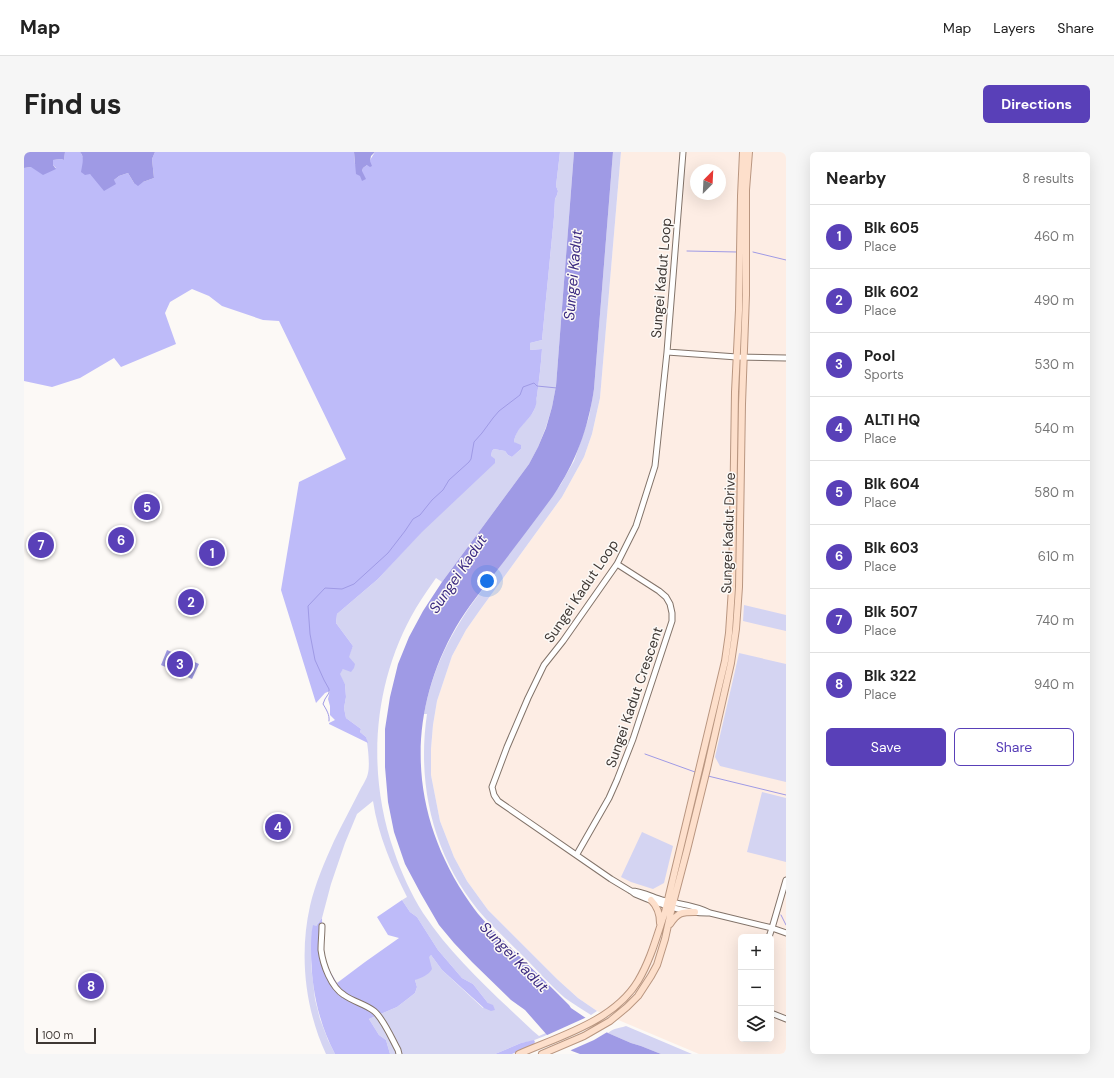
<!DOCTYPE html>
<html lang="en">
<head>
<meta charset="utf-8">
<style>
	:root { --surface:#fff; --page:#f6f6f6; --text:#222; --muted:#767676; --line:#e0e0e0; --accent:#5940b8 }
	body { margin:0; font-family:"DM Sans",sans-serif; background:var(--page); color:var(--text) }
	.controls { position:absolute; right:12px; bottom:12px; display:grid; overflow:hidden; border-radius:6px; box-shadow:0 4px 16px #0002 }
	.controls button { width:36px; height:36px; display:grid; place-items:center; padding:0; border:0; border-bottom:1px solid var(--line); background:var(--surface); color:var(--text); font:20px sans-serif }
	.compass { position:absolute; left:666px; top:12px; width:36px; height:36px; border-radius:50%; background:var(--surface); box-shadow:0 4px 16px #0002; rotate:24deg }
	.scale { position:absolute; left:12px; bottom:10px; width:60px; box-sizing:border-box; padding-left:4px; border:2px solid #3f3834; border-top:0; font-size:11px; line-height:14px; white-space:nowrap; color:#3f3834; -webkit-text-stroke:3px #fcf9f6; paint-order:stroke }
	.you { position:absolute; left:463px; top:429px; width:14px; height:14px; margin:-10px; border:3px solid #fff; border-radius:50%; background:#1a73e8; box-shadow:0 0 0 6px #1a73e833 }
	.badge { display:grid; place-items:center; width:26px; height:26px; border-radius:50%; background:var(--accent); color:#fff; font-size:13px; font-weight:700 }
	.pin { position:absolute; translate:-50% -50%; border:2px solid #fff; box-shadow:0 1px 4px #0006 }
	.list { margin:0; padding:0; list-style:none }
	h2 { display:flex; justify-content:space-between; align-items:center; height:52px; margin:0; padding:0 16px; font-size:17px }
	h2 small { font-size:13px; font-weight:400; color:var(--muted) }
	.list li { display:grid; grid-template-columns:26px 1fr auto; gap:12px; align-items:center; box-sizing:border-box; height:64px; padding:0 16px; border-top:1px solid var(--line) }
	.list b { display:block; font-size:15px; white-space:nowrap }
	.list p { margin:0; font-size:13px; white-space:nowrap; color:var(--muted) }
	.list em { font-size:13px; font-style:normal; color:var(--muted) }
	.actions { display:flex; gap:8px; padding:12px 16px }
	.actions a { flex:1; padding:9px 0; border:1px solid var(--accent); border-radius:6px; text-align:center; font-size:14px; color:var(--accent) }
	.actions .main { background:var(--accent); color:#fff }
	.icon { flex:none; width:22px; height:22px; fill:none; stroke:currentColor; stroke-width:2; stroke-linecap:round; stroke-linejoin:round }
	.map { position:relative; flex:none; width:762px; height:902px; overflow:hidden; border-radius:6px }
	header { display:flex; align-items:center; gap:24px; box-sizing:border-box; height:56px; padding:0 20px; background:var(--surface); border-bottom:1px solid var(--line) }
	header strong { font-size:19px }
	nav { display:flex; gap:22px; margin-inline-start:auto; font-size:14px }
	.intro { display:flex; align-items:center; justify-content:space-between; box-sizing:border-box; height:96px; padding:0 24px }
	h1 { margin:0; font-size:28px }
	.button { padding:10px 18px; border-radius:6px; background:var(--accent); color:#fff; font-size:14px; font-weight:700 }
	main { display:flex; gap:24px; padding:0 24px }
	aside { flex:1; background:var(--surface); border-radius:6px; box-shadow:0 4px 16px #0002 }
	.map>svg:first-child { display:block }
	.built { fill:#fdede4; fill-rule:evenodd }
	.green { fill:#d4d4f2 }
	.forest { fill:#bebbf9 }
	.water { fill:#9f9ae5 }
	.pier { fill:#fcf9f6 }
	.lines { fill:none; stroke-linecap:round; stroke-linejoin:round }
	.stream { stroke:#9f9ae5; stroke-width:1 }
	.minor-casing { stroke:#827369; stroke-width:7 }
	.major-casing { stroke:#b99680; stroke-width:8 }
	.minor { stroke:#fff; stroke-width:5 }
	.major { stroke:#fddfcb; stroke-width:6 }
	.labels { text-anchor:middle; stroke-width:3; stroke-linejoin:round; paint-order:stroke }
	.street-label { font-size:14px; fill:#3f3834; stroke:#fcf9f6 }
	.water-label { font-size:15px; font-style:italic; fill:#3d2c82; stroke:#fcf9f6 }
</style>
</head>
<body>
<header>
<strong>Map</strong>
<nav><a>Map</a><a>Layers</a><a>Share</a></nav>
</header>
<div class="intro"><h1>Find us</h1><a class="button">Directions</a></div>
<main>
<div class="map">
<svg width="762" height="902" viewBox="0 0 762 902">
	<rect width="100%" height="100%" fill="#fcf9f6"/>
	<!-- built -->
	<path class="built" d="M597 0H762V902H675L573 859 554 846 533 827 464 758 443 729 430 705 416 669 407 623V597L409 573 413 549 428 504 442 478 456 458 538 345 560 305 568 282 576 246ZM672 18H696V42H672ZM717 785H747V887H717Z"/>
	<!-- green -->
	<path class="green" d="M536 0H550L532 234 528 255 522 275 514 295 505 312 418 430 412 426C405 436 398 446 392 456 349 529 342 619 370 699 377 720 387 742 399 761 429 806 470 842 509 879L515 884 522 881 523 883 508 889 497 891 471 902H366L362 888 355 883 345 867 373 855 386 845 391 841 393 835 391 828 405 804 407 803 418 818 459 856 464 851 449 832 438 826 414 798 393 765 386 760 378 748 383 745C368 715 354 683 349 649L333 662 321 691 307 732 298 766 288 779 287 813 291 847 296 867 304 888 311 902H302C281 857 275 803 286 754 291 732 301 709 310 689 318 672 327 656 335 640 338 634 343 627 344 621 346 613 344 594 342 585L336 580 337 577 322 566 320 556 322 545 321 532 315 522 319 517 329 494 312 471 313 462 354 427 467 304 468 299 470 297 481 299 484 303 488 305 497 297 490 290C492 274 506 269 511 256 512 252 512 248 513 244 515 228 517 213 518 197L506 198V191L518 188 530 65 531 47 533 43 534 39 532 34Z
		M589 0H597L576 246 568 282 560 305 538 345 456 458 442 478 428 504 413 549 409 573 407 597V623L416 669 430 705 443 729 464 758 533 827 554 846 573 859 567 863C558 857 549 852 541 846 526 833 512 817 498 803 486 791 473 779 461 766 411 710 392 636 403 562H400C408 520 423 488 447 453L537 332 543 321 550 309 565 265 570 237Z
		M720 453 762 463V479L719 469Z
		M715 501 762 512V630L696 614 691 605 711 519Z
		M738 640 762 646V710L723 700Z
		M618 680 649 694 640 731 629 737 607 730 597 725Z
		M602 874 668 902H637L617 894 607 891 584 881C592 875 593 877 602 874Z"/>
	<!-- forest -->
	<path class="forest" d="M41 0H56L57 1 66 22 90 28 95 24 104 21 110 31 119 30 130 26 128 7 131 0H330L331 12 338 19 339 16 343 13 351 0H536L532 34 534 39 533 43 531 47 530 65 518 188 506 191V198L518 197C517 213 515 228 513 244 512 247 513 252 511 256 506 269 492 275 490 290L497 293V297L488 305 484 303 481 299 470 297 468 299 467 304 471 307V311L398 380 354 427 313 462 312 471 329 494 325 505 331 512 330 516 327 520 319 517 316 522 321 532 322 545 320 556 322 566 337 577 336 580 342 585 344 591 305 572V571L311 568 306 563V554L304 547 306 539 301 541 292 551 257 438 275 330 322 307 255 169 239 168 198 154 185 144 168 137 146 150 141 161 152 192 97 215 90 206 56 226 28 235 0 229V16L7 15 32 16 29 13V8L37 7 40 8Z
		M378 748 386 760 393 765 414 798 438 826 449 832 464 851 469 853 471 858 467 859 460 856 418 818 407 803 405 805 408 817C405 823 397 826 391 828L393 835 391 841 386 845 373 855 345 867 355 883 362 888 366 902H311C294 870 287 834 287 797 287 789 287 781 289 773L292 774 298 766 299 799 303 814 313 831 341 810 375 786 364 783 353 765Z
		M510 888 511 890 509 893 488 902H471L497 891Z"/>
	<!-- water -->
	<path class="water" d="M0 0H41L40 8 37 7 29 8V13L32 17 19 23 7 15 0 16Z
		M56 0H131L128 7 130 26 119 30 114 34 110 31 104 21 95 24 90 28 92 32 80 39 66 22 61 23 57 20C58 13 61 5 56 0Z
		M330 0H351L347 4 346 9 348 14 346 15 343 13 339 16 338 19 342 27 338 29 336 24 332 22Z
		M550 0H589L570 237C564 277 552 310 529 344 510 370 491 395 471 421 458 438 443 456 432 475 380 566 386 665 446 751 456 766 470 779 482 791 499 808 517 825 534 842L545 853 547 856 584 881 607 891 617 894 637 902H556L548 899 523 883 501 858 487 848 448 810 430 791 415 773 397 742 381 712 370 680 364 650 361 615V577L366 545 374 512 385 485 399 459 418 430 505 312 514 295 522 276 528 255 532 234Z
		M143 498 175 512 168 527 137 513Z"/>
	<!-- pier -->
	<path class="pier" d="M563 865 585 879 570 888 545 899 521 884Z"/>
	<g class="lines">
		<!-- stream -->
		<path class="stream" d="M663 99 713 100
			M729 100 762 108
			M305 569C306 563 302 557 299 552L301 547 305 541V537L300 528 291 508 286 482 284 454 301 436 318 437 330 432 364 401 381 379 389 367 396 363 408 348 419 338 425 328 445 310 447 307 450 290 458 281 469 266 475 259 496 243 499 235 510 231 513 234 533 236
			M621 602 671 620
			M684 624 762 643
			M757 763 762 773"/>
		<defs>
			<path id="minor" d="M659 0 643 200 631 314 612 374 593 412 539 489 520 513 504 546 483 595 468 635 470 643 474 649 587 727 607 739 611 742C632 751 663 762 686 761
				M643 200 713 205 762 206
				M553 702 585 646 593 628 609 587 648 469V461L646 452 642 445 635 439 593 412
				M607 739C618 739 628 745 638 748 654 752 672 753 686 761L748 776 762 781
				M298 774C298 782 297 790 297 798 299 813 307 835 320 843 330 850 341 852 350 859 359 866 368 887 374 898L375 902
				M745 785 748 776 762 728
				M747 861 762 867"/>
			<path id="major" d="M627 748C633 754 636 762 636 771
				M646 772C654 760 658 760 671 760
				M495 902C536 884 590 869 614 829 627 807 633 783 641 760L701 509 705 481 708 436 711 240 715 158 717 44 719 0
				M518 902 560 884 586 869 603 855 614 844 627 824 633 813 641 787 648 755 663 698 683 617 707 511 712 477 715 435 718 252 722 143V38L725 0"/>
		</defs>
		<!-- minor casing -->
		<use href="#minor" class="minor-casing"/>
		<!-- major casing -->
		<use href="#major" class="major-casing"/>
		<!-- minor -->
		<use href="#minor" class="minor"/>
		<!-- major -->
		<use href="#major" class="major"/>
	</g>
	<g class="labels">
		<!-- street labels -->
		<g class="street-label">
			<text transform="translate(637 126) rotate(-85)" y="5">Sungei Kadut Loop</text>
			<text transform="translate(704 381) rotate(-88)" y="5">Sungei Kadut Drive</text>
			<text transform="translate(557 439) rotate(-56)" y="5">Sungei Kadut Loop</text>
			<text transform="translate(610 545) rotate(-71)" y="5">Sungei Kadut Crescent</text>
		</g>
		<!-- water labels -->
		<g class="water-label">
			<text transform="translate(549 123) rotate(-85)" y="5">Sungei Kadut</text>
			<text transform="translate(434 422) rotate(-56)" y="5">Sungei Kadut</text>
			<text transform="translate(490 805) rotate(46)" y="5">Sungei Kadut</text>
		</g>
	</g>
</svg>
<div class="controls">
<button>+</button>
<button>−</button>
<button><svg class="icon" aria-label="layers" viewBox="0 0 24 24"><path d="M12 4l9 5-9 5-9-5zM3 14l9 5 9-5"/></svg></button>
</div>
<svg class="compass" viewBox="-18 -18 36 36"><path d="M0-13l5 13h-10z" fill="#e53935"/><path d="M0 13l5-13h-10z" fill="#767676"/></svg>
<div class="scale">100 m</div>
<div class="you"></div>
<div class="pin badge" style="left:188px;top:401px">1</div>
<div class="pin badge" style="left:167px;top:450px">2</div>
<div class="pin badge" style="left:156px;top:512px">3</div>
<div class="pin badge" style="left:254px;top:675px">4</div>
<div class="pin badge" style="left:123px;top:355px">5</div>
<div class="pin badge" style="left:97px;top:388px">6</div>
<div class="pin badge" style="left:17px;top:393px">7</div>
<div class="pin badge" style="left:67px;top:834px">8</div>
</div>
<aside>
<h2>Nearby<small>8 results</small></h2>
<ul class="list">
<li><span class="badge">1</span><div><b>Blk 605</b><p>Place</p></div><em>460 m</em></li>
<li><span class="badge">2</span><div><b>Blk 602</b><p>Place</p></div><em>490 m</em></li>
<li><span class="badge">3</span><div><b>Pool</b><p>Sports</p></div><em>530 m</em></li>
<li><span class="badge">4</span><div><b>ALTI HQ</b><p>Place</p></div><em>540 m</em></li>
<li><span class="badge">5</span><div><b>Blk 604</b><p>Place</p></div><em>580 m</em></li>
<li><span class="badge">6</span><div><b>Blk 603</b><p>Place</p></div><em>610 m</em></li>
<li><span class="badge">7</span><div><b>Blk 507</b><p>Place</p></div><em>740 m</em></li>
<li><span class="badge">8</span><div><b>Blk 322</b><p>Place</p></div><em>940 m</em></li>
</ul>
<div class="actions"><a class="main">Save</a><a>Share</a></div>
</aside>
</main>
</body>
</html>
